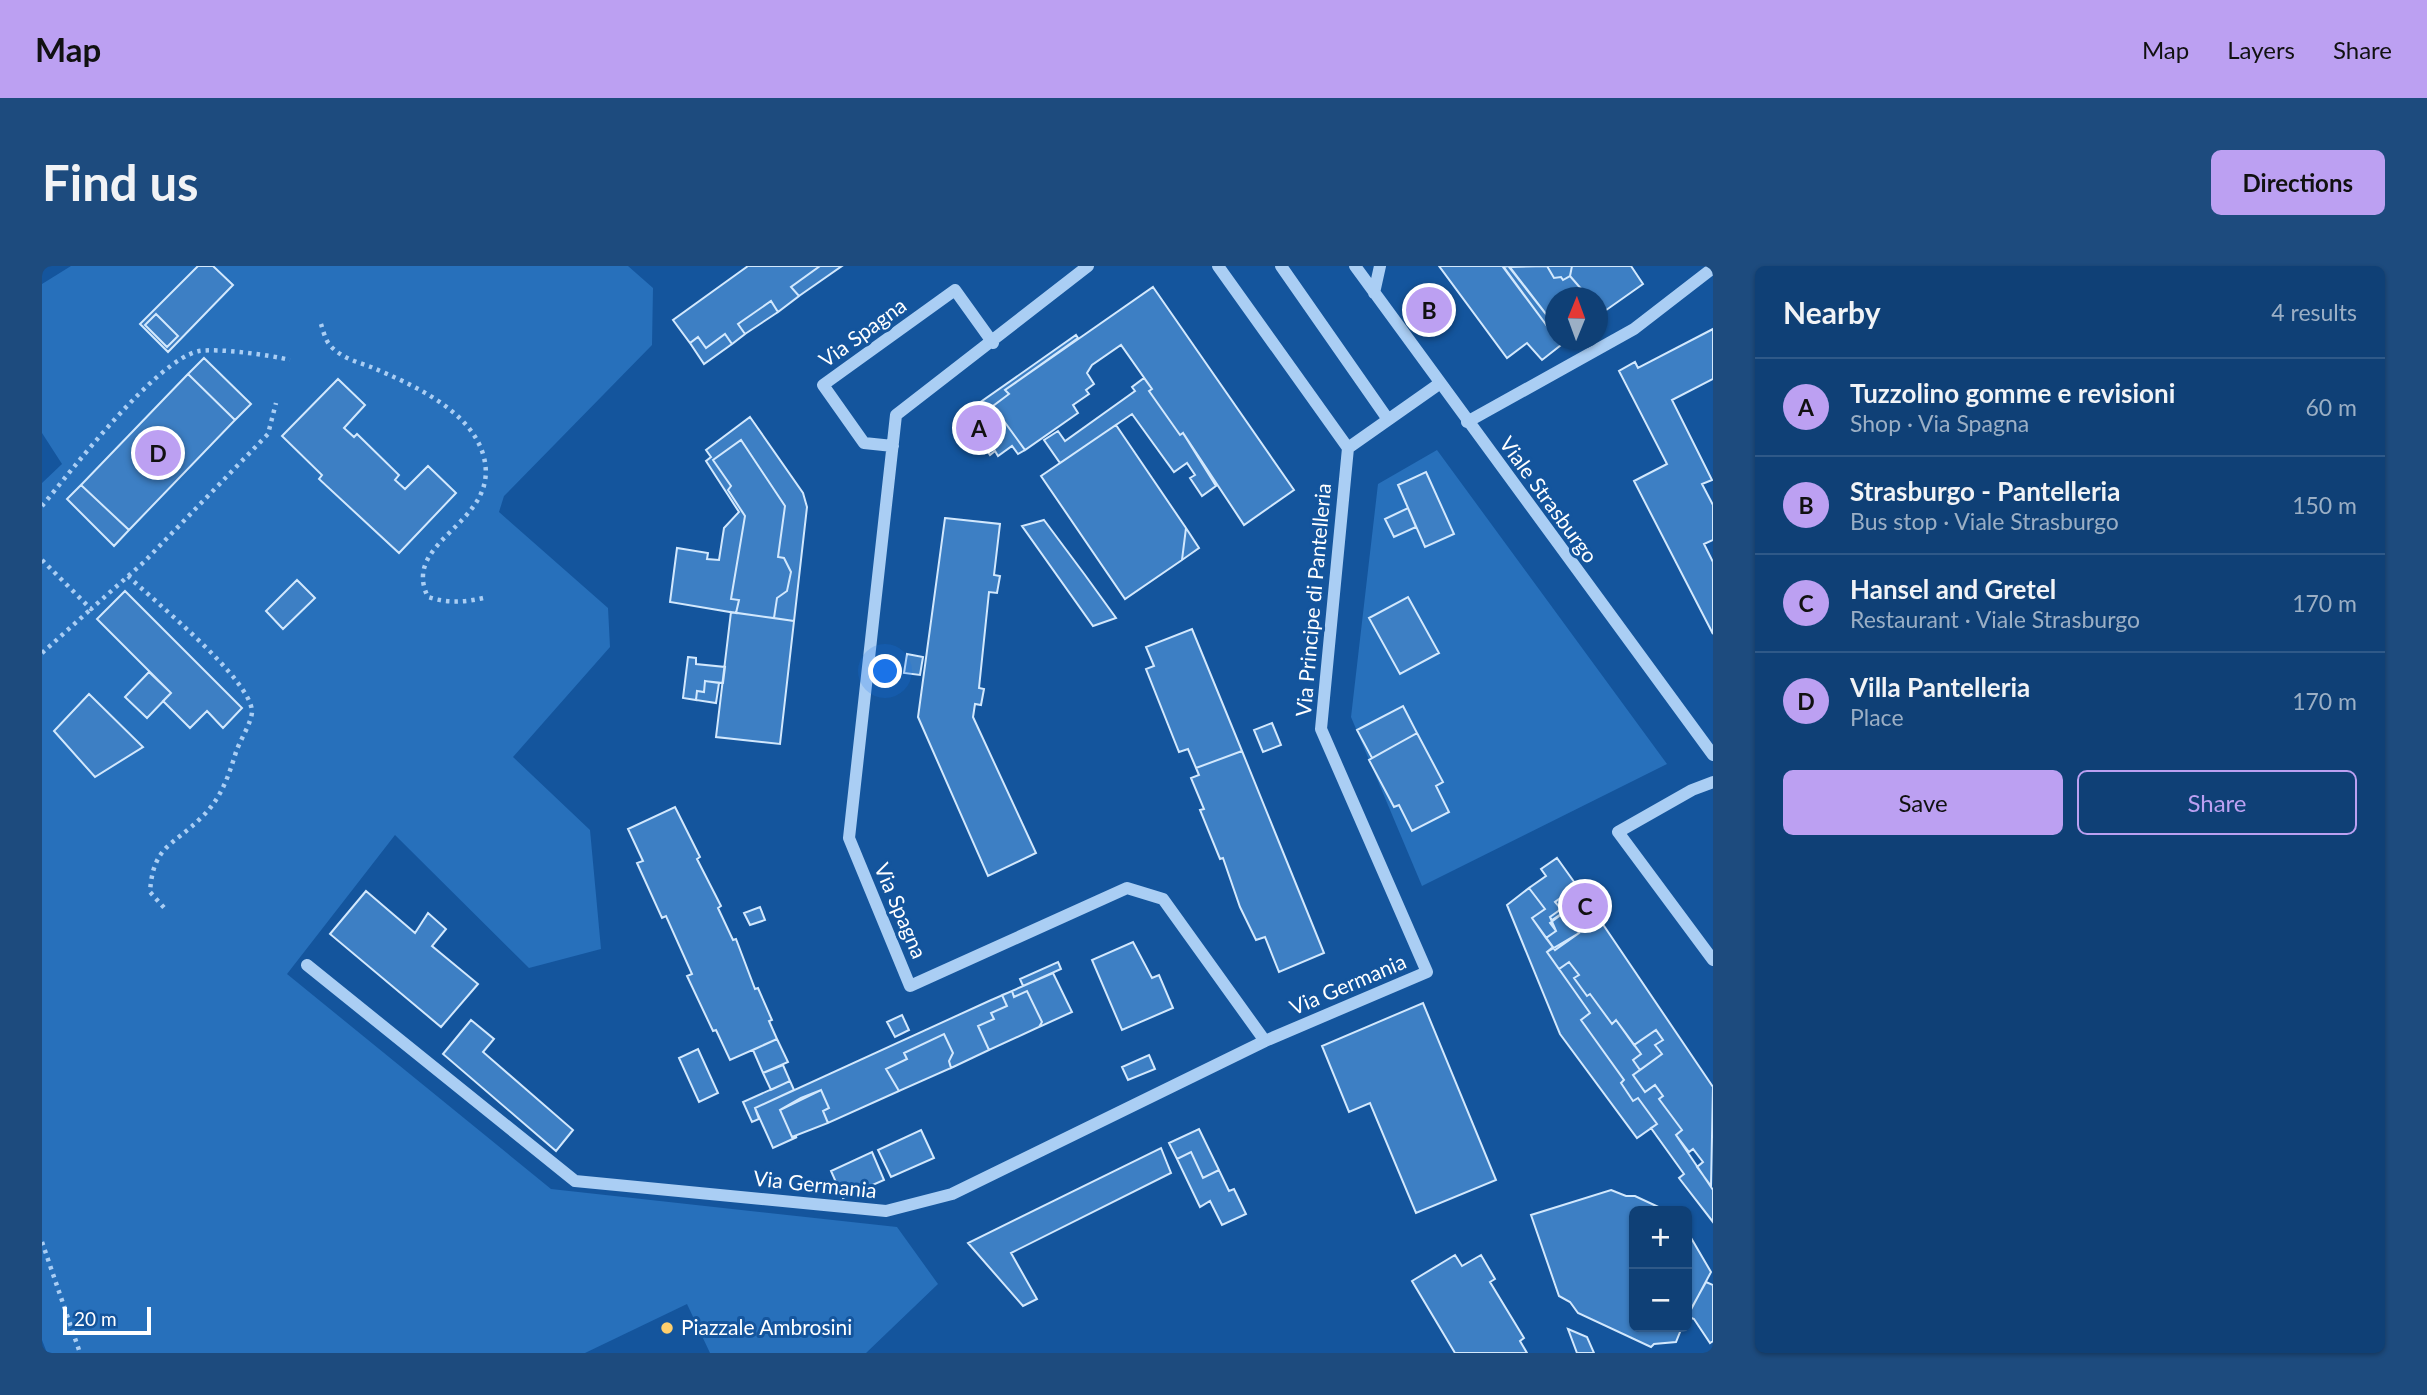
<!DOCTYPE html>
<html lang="en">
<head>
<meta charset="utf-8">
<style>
	:root { --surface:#0f4076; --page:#1d4b7e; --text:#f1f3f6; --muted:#9bafc5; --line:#2f5988; --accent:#bca0f2 }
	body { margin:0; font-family:Lato,sans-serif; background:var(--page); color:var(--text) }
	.controls { position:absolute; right:21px; bottom:21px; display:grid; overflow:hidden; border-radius:10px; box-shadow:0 2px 5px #0004 }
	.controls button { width:63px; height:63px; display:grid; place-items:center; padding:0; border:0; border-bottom:2px solid var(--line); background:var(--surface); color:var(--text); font:35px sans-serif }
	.compass { position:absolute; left:1503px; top:21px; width:63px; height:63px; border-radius:50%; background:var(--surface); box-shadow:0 2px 5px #0004; rotate:1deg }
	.scale { position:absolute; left:21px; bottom:18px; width:88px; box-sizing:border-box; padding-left:7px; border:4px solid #fff; border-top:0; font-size:19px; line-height:24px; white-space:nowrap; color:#fff; -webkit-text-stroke:5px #14559d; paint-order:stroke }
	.you { position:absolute; left:844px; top:406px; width:24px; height:24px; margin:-18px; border:5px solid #fff; border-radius:50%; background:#1a73e8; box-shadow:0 0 0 10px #1a73e833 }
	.badge { display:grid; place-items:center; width:46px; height:46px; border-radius:50%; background:var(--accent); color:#111; font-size:23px; font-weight:700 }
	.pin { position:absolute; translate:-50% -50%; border:4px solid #fff; box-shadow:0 2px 7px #0006 }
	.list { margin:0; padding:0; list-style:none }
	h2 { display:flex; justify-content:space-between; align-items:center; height:91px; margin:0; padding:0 28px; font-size:30px }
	h2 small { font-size:23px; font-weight:400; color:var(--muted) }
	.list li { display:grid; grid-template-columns:46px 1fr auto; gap:21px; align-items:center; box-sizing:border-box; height:98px; padding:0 28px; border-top:2px solid var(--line) }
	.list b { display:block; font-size:26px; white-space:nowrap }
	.list p { margin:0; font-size:23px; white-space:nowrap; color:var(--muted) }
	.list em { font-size:23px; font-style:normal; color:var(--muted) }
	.actions { display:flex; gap:14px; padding:21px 28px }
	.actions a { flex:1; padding:16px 0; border:2px solid var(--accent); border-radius:10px; text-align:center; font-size:24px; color:var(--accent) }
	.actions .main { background:var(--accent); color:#111 }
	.map { position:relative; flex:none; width:1671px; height:1087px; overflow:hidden; border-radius:10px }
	header { display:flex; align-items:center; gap:42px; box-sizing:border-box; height:98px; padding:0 35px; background:var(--accent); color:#111 }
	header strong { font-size:33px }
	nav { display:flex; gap:38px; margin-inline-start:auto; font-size:24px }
	.intro { display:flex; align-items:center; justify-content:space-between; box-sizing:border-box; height:168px; padding:0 42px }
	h1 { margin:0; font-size:49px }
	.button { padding:18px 32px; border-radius:10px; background:var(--accent); color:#111; font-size:24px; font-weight:700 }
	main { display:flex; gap:42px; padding:0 42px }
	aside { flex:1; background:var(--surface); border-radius:10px; box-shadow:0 2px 5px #0004 }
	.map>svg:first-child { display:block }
	.green { fill:#2770bb }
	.building { fill:#3d7fc4; stroke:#d2e8fd; stroke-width:2 }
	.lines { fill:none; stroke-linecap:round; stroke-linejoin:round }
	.path { stroke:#aacef4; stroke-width:4.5; stroke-dasharray:3.5 5; stroke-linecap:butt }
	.minor { stroke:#aacef4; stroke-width:12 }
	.poi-dot { fill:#ffcf6d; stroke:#14559d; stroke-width:2.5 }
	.labels { text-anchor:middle; stroke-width:6; stroke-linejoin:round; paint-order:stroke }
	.street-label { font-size:21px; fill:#fff; stroke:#14559d }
	.poi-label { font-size:21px; fill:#fff; stroke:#14559d; text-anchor:start }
</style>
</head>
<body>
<header>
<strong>Map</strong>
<nav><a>Map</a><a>Layers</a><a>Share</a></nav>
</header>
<div class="intro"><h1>Find us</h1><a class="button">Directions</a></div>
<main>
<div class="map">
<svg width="1671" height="1087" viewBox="0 0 1671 1087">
	<rect width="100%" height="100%" fill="#14559d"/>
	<!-- green -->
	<path class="green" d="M29 0H586L611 22 610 79 462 230 457 246 566 342 568 381 471 491 548 564 559 683 487 702 353 569 245 708 509 923 855 961 896 1018 824 1087H668L645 1038 543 1087H5L0 1074V217L20 198 0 167V18Z
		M1395 184 1625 498 1380 620 1309 451 1336 218Z"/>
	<!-- building -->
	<path class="building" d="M156 0H171L191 19 126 86 98 58Z
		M706 0H778L749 21 757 30 736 46 729 35 696 58 703 68 690 78 683 68 664 82 656 71 648 77 631 54Z
		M778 0H800L757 30 749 21Z
		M1397 0H1461L1519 79 1500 94 1485 77 1465 92Z
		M1505 0 1512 12 1519 11 1521 14 1528 10 1547 32H1514V61L1467 1Z
		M1505 0H1530L1528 10 1521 14 1519 11 1512 12Z
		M1530 0H1589L1601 18 1560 47 1556 42V32H1547L1528 10Z
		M1461 1 1467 0 1514 61V72Z
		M1111 21 1252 224 1202 259 1141 167 1138 169 1107 125 1110 123 1079 79 1050 99 1045 107 1052 118 1044 124 1047 128 1031 139 1036 147 983 184 951 140 967 128 963 124Z
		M729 35 736 46 703 68 696 58Z
		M114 48 136 70 125 81 103 59Z
		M1671 63V113L1630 134 1670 214 1660 218 1671 239V274L1662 278 1671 296V368L1592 215 1625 198 1577 105 1593 96 1596 102Z
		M683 68 690 78 662 98 648 77 656 71 664 82Z
		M1034 69 1036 72 963 124 967 128 951 140 983 184 976 188 970 180 956 190 953 185 948 189 920 149Z
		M162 92 209 138 193 154 146 108Z
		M146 108 193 154 87 264 39 219Z
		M1102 112 1110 123 1107 125 1138 169 1141 167 1174 220 1160 230 1148 212 1153 209 1145 197 1132 206 1090 148 1018 197 1002 174 1016 165 1023 175 1093 125 1090 121Z
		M296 113 323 139 302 162 312 171 315 168 357 209 353 214 363 223 386 200 414 227 357 287 277 213 280 209 240 170Z
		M708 151 761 227 765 241 752 355 732 352 735 332 745 325 749 306 742 292 736 291 743 240 699 174 671 194 689 220 686 224 703 250 689 333 697 334 694 347 628 336 635 282 666 287 665 293 677 294 682 262 697 246 664 195 669 191 664 184Z
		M1074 159 1144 262 1140 294 1083 333 999 210Z
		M699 174 743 240 736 291 742 292 749 306 745 325 735 332 732 352 694 347 697 334 689 333 703 250 686 224 689 220 671 194Z
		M1384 206 1412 268 1383 281 1356 219Z
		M39 219 87 264 72 280 25 233Z
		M1366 242 1374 261 1352 271 1343 253Z
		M903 252 958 258 952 309 958 310 955 327 947 326 937 422 942 423 939 439 933 438 931 451 994 587 946 610 876 451Z
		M1002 254 1043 309 1074 352 1051 360 980 260Z
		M1144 262 1157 282 1140 294Z
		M255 314 273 332 241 363 224 345Z
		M83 325 200 442 181 462 165 445 148 462 121 435 129 427 55 353Z
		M1366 331 1397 387 1358 408 1327 352Z
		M689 346 752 355 738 478 674 471Z
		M1150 363 1200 485 1154 502 1146 483 1137 486 1104 403 1112 400 1104 381Z
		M865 388 881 391 878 409 862 407Z
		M646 391 654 392V398L683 401 681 417 663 415 662 426 655 425 654 434 641 432Z
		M107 406 129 427 105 452 83 431Z
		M663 415 677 417 674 437 654 434 655 425 662 426Z
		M47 428 101 481 53 511 12 465Z
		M1361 440 1375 467 1330 492 1315 464Z
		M1230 457 1239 479 1221 486 1212 464Z
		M1375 467 1401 516 1394 520 1407 546 1370 565 1357 539 1352 541 1327 494Z
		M1200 485 1282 687 1237 706 1223 671 1214 674 1198 641 1181 592 1178 593 1158 544 1162 543 1149 512 1157 509 1154 502Z
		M633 541 658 591 655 593 679 640 676 642 691 674 694 673 713 723 716 722 730 754 727 755 735 773 688 794 674 764 671 765 645 710 650 708 624 650 620 652 595 597 601 595 586 563Z
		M1515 592 1535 620 1513 636 1519 643 1508 651 1514 665 1504 672 1490 652 1503 643 1487 622 1504 610 1499 603Z
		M1535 620 1671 821 1669 920 1655 901 1661 896 1651 883 1647 886 1634 869 1640 864 1617 833 1621 830 1613 819 1603 826 1591 809 1620 788 1613 779 1621 774 1614 764 1592 779 1574 754 1570 758 1548 728 1545 730 1532 712 1537 709 1527 696 1517 703 1505 686 1537 667 1530 658 1535 653 1528 642 1510 654 1508 651 1519 643 1513 636Z
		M1487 622 1503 643 1490 652 1511 681 1505 686 1548 747 1539 754 1582 814 1579 817 1591 835 1596 832 1615 858 1595 872 1518 768 1465 639Z
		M324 625 373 667 386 647 404 663 390 680 436 718 399 761 288 668Z
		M718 641 723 654 708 659 702 647Z
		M1528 642 1535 653 1530 658 1537 667 1513 684 1504 672 1514 665 1508 657Z
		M1091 676 1110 712 1117 709 1131 742 1080 764 1050 694Z
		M1016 696 1019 703 981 720 978 713Z
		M1527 696 1537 709 1532 712 1545 730 1548 728 1570 758 1574 754 1599 788 1591 794 1598 804 1591 809 1603 826 1613 819 1621 830 1617 833 1640 864 1634 869 1671 924V956L1637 912 1642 908 1609 862 1615 858 1596 832 1591 835 1579 817 1582 814 1539 754 1548 747 1517 703Z
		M1011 707 1030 746 997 761 1000 756 985 725 972 731 970 725 960 729 965 740 949 747 952 753 936 760 947 784 909 802 907 795 911 787 902 768 862 787 865 793 844 803 857 825 786 857 781 845 787 842 779 824 759 832 738 844 750 871H755L731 882 713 842 947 735Z
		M970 725 972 731 985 725 1000 756 997 761 947 784 936 760 952 753 949 747 965 740 960 729Z
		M1381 737 1454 914 1374 947 1328 837 1307 846 1280 780Z
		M860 749 867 764 853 771 845 756Z
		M429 754 452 773 441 786 531 864 514 885 401 788Z
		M1614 764 1621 774 1613 779 1620 788 1598 804 1591 794 1599 788 1592 779Z
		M902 768 911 787 907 795 909 802 857 825 844 803 865 793 862 787Z
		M735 773 746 796 721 807 711 784Z
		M656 783 676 827 657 836 637 792Z
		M1107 789 1113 803 1086 814 1080 801Z
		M741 799 748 815 729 824 721 807Z
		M748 815 752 824 713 842 717 853 710 856 701 836Z
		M779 824 787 842 781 845 786 857 750 871 738 844Z
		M1157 863 1177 904 1161 912 1149 886 1135 893 1127 877Z
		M879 864 892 892 849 911 836 884Z
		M1119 882 1129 907 969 987 995 1033 981 1040 926 977Z
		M830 886 842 914 801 932 789 905Z
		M1149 886 1161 912 1177 904 1187 925 1192 923 1204 948 1180 959 1168 935 1158 941 1135 893Z
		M1569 924 1584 930H1593L1625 945H1592V1061H1640L1634 1076 1612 1078 1609 1081 1536 1047 1528 1036 1517 1030 1489 949Z
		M1645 965 1669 1006 1645 1051Z
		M1413 989 1420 1000 1439 989 1453 1013 1448 1016 1482 1072 1478 1075 1485 1087H1413L1370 1015Z
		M1664 1016 1671 1019V1075L1668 1077 1652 1053 1645 1050Z
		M1526 1063 1545 1071 1552 1087H1535Z"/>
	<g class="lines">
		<!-- path -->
		<path class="path" d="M279 58C281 64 283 73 287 78 297 91 315 96 329 101 369 118 427 143 441 188 462 257 357 273 386 331 407 338 425 336 445 331
			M0 240C30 204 114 94 157 85 175 82 229 89 248 94
			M0 294 49 343 102 296 226 168 234 137
			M86 310C112 335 210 414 210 446 209 458 198 474 194 486 186 512 179 532 160 551 131 580 111 579 108 626L125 645
			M0 387 49 343
			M0 976 38 1087"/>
		<!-- minor -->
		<path class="minor" d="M1046 0 854 149 807 572 868 720 1085 622 1121 633 1223 775
			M1176 0 1306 182
			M1239 0 1345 152
			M1313 0 1671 489
			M1332 27 1338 0
			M1425 156 1592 63 1671 2
			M851 180 822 177 781 119 913 24 951 77
			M1671 516 1650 524 1576 566 1671 694
			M265 699 533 915 844 945 910 928 1223 775 1385 706 1279 463 1306 182 1397 118"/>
	</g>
	<!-- markers -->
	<circle class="poi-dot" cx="625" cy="1062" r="7"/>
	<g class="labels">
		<!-- street labels -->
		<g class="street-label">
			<text transform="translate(821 67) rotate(-36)" y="7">Via Spagna</text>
			<text transform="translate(1506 234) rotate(54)" y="7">Viale Strasburgo</text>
			<text transform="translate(1272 334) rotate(-85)" y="7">Via Principe di Pantelleria</text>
			<text transform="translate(858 645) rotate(67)" y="7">Via Spagna</text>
			<text transform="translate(1306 719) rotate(-23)" y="7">Via Germania</text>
			<text transform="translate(773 919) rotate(6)" y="7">Via Germania</text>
		</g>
		<!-- poi labels -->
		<g class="poi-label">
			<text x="639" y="1069">Piazzale Ambrosini</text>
		</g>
	</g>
</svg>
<div class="controls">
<button>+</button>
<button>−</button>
</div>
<svg class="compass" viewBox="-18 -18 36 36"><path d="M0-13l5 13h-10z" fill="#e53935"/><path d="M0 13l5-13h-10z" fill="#9bafc5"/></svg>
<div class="scale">20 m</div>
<div class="you"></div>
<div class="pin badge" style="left:937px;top:162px">A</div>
<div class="pin badge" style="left:1387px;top:44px">B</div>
<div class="pin badge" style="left:1543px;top:640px">C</div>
<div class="pin badge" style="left:116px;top:187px">D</div>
</div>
<aside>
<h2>Nearby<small>4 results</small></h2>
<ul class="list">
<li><span class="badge">A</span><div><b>Tuzzolino gomme e revisioni</b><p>Shop · Via Spagna</p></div><em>60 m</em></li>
<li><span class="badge">B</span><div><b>Strasburgo - Pantelleria</b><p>Bus stop · Viale Strasburgo</p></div><em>150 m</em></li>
<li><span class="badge">C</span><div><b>Hansel and Gretel</b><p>Restaurant · Viale Strasburgo</p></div><em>170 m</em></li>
<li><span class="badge">D</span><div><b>Villa Pantelleria</b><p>Place</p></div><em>170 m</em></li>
</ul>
<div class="actions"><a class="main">Save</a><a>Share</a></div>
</aside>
</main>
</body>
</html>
